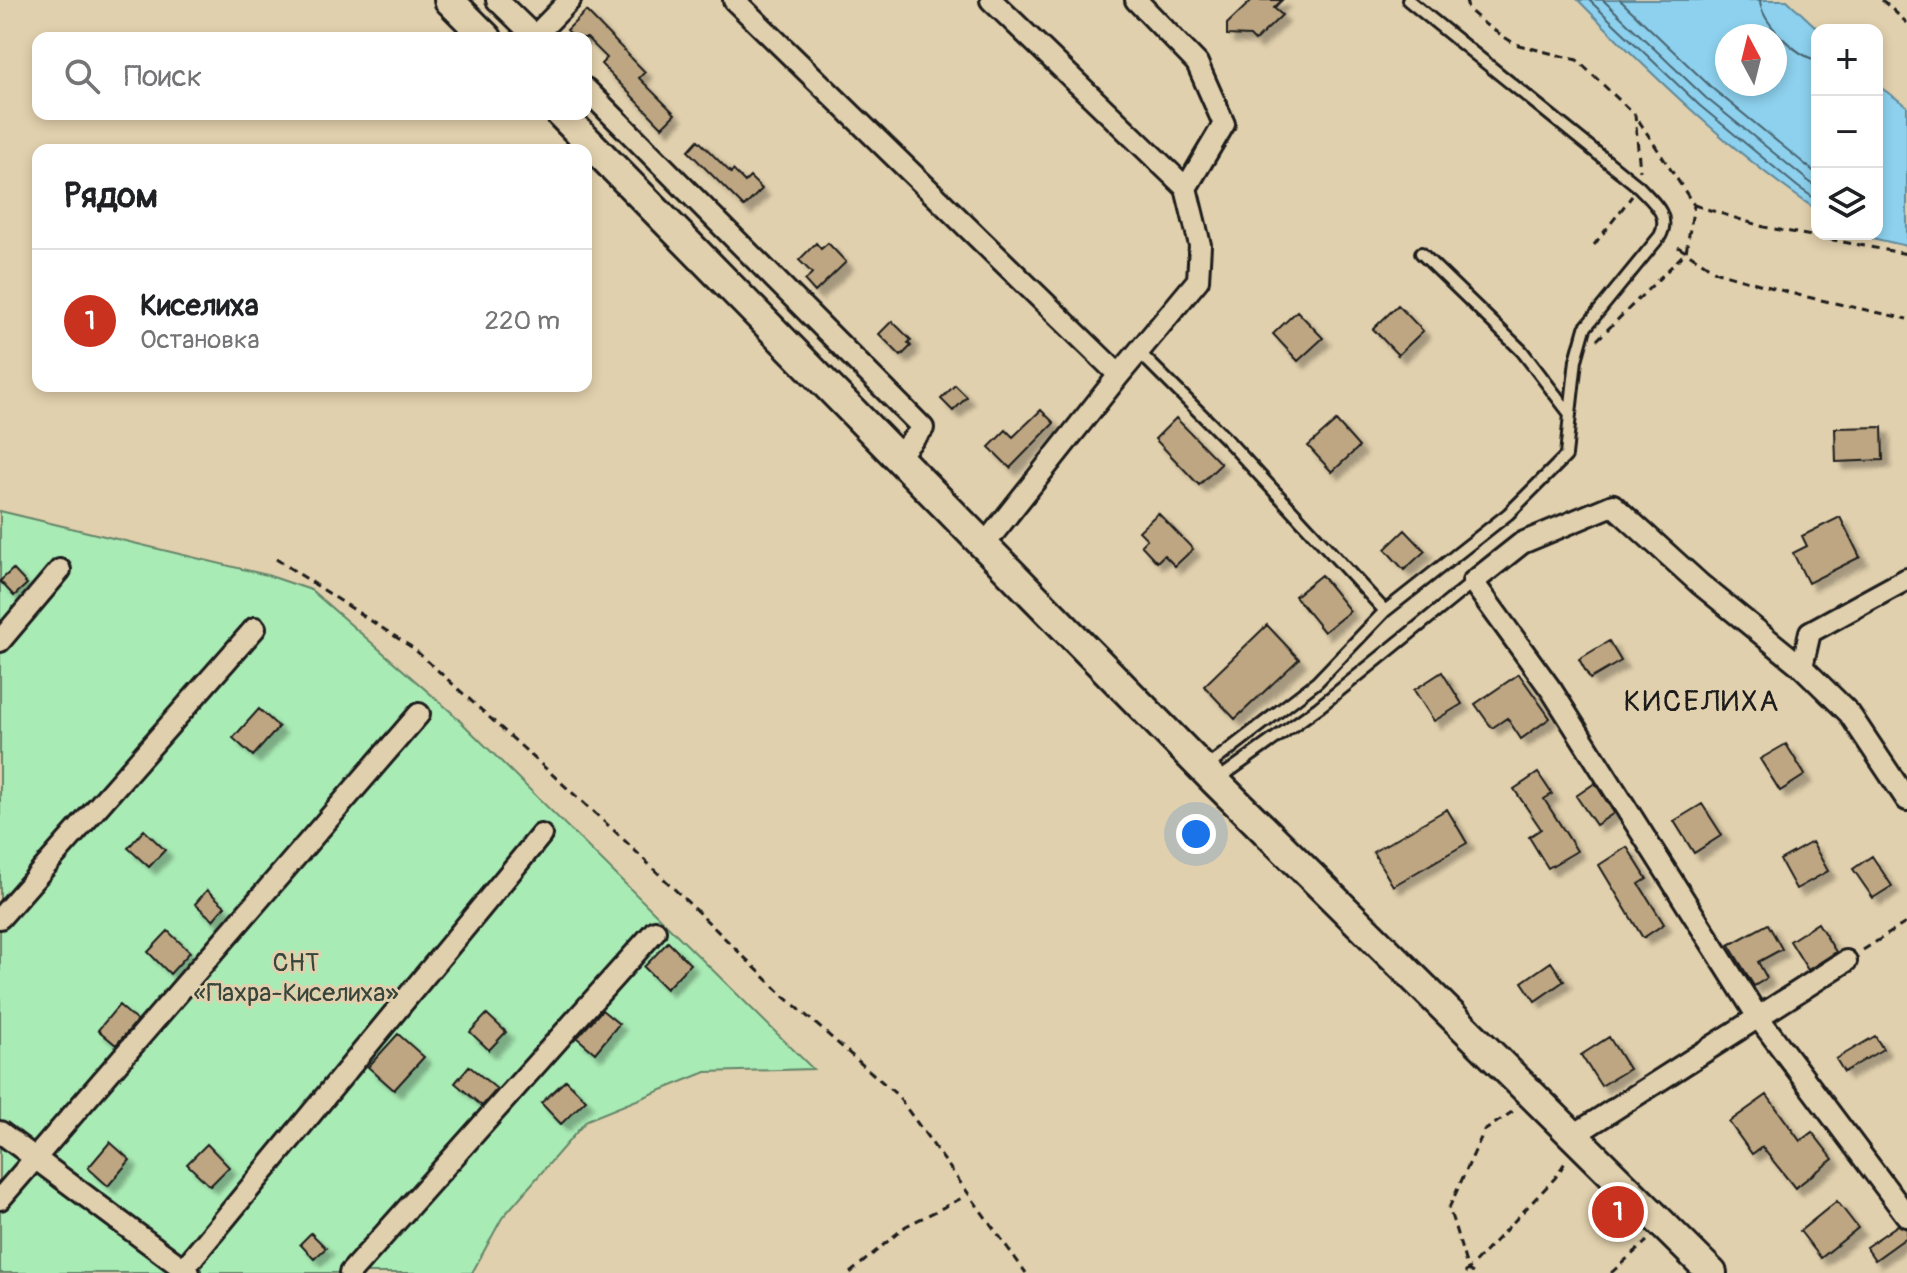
<!DOCTYPE html>
<html lang="ru">
<head>
<meta charset="utf-8">
<style>
	:root { --surface:#fff; --page:#f6f6f6; --text:#202124; --muted:#757577; --line:#e0e0e0; --accent:#c8321e }
	body { margin:0; font-family:Pangolin,sans-serif; background:var(--page); color:var(--text) }
	.controls { position:absolute; right:24px; top:24px; display:grid; overflow:hidden; border-radius:16px; box-shadow:0 4px 12px #0003 }
	.controls button { width:72px; height:72px; display:grid; place-items:center; padding:0; border:0; border-bottom:2px solid var(--line); background:var(--surface); color:var(--text); font:40px sans-serif }
	.compass { position:absolute; left:1715px; top:24px; width:72px; height:72px; border-radius:50%; background:var(--surface); box-shadow:0 4px 12px #0003; rotate:353deg }
	.you { position:absolute; left:1196px; top:834px; width:28px; height:28px; margin:-20px; border:6px solid #fff; border-radius:50%; background:#1a73e8; box-shadow:0 0 0 12px #1a73e833 }
	.badge { display:grid; place-items:center; width:52px; height:52px; border-radius:50%; background:var(--accent); color:#fff; font-size:26px; font-weight:700 }
	.pin { position:absolute; translate:-50% -50%; border:4px solid #fff; box-shadow:0 2px 8px #0006 }
	.list { margin:0; padding:0; list-style:none }
	h2 { display:flex; justify-content:space-between; align-items:center; height:104px; margin:0; padding:0 32px; font-size:34px }
	h2 small { font-size:26px; font-weight:400; color:var(--muted) }
	.list li { display:grid; grid-template-columns:52px 1fr auto; gap:24px; align-items:center; box-sizing:border-box; height:144px; padding:0 32px; border-top:2px solid var(--line) }
	.list b { display:block; font-size:30px; white-space:nowrap }
	.list p { margin:0; font-size:26px; white-space:nowrap; color:var(--muted) }
	.list em { font-size:26px; font-style:normal; color:var(--muted) }
	.icon { flex:none; width:44px; height:44px; fill:none; stroke:currentColor; stroke-width:2; stroke-linecap:round; stroke-linejoin:round }
	.map { position:relative; flex:none; width:1907px; height:1273px; overflow:hidden }
	.search { position:absolute; background:var(--surface); box-shadow:0 4px 12px #0003; left:32px; top:32px; width:560px; height:88px; display:flex; align-items:center; gap:20px; box-sizing:border-box; padding:0 28px; border-radius:16px; color:var(--muted); font-size:30px }
	.panel { position:absolute; background:var(--surface); box-shadow:0 4px 12px #0003; left:32px; top:144px; width:560px; height:248px; border-radius:16px }
	.map>svg:first-child { display:block }
	.green { fill:#a9ebb5; stroke:#628468; stroke-width:2 }
	.water { fill:#8dd1ee; stroke:#60899a; stroke-width:2; fill-rule:evenodd }
	.lines { fill:none; stroke-linecap:round; stroke-linejoin:round }
	.shore { stroke:#496470; stroke-width:2 }
	.building { fill:#bda681; stroke:#1c1c1c; stroke-width:2; filter:url(#shadow) }
	.lane-casing { stroke:#1c1c1c; stroke-width:16 }
	.street-casing { stroke:#1c1c1c; stroke-width:26 }
	.secondary-casing { stroke:#1c1c1c; stroke-width:34 }
	.path { stroke:#1c1c1c; stroke-width:3; stroke-dasharray:8 6; stroke-linecap:butt }
	.lane { stroke:#e1d0ad; stroke-width:10 }
	.street { stroke:#e1d0ad; stroke-width:20 }
	.secondary { stroke:#e1d0ad; stroke-width:28 }
	.labels { text-anchor:middle; stroke-width:6; stroke-linejoin:round; paint-order:stroke }
	.park-label { font-size:26px; fill:#38453b; stroke:#e1d0ad }
	.quarter-label { font-size:30px; letter-spacing:2px; fill:#1c1c1c; stroke:#e1d0ad }
</style>
</head>
<body>
<div class="map">
<svg width="1907" height="1273" viewBox="0 0 1907 1273">
	<defs>
		<filter id="shadow"><feDropShadow dx="7" dy="7" stdDeviation="2" flood-color="#0004"/></filter>
	</defs>
	<rect width="100%" height="100%" fill="#e1d0ad"/>
	<filter id="ink" filterUnits="userSpaceOnUse"><feTurbulence type="fractalNoise" baseFrequency=".0125" numOctaves="2"/><feDisplacementMap in="SourceGraphic" scale="16" xChannelSelector="R" yChannelSelector="G"/><feConvolveMatrix kernelMatrix="1 2 1 2 8 2 1 2 1" color-interpolation-filters="sRGB"/></filter>
	<g filter="url(#ink)">
		<!-- green -->
		<path class="green" d="M0 511 267 575 311 590 450 711 813 1069 706 1072 587 1120 502 1218 472 1273H0Z"/>
		<!-- water -->
		<path class="water" d="M1578 0H1787L1819 30 1817 210C1733 154 1649 72 1578 0ZM1727 36H1775V84H1727Z
			M1877 85 1907 106V246L1854 234H1877Z"/>
		<g class="lines">
			<!-- shore -->
			<path class="shore" d="M1589 0 1699 105 1798 187 1817 200
				M1603 0 1706 98 1817 188
				M1620 0 1713 89 1817 174
				M1760 0C1761 22 1796 56 1817 60"/>
		</g>
		<!-- building -->
		<path class="building" d="M1252 0H1282L1274 8 1282 15 1255 41 1250 36 1227 35V24Z
			M586 11 645 72 639 78 675 114 662 127 601 64 607 58 587 38H575L567 30Z
			M698 140 731 173 733 170 745 182 750 177 762 189 744 207 688 151Z
			M816 243 821 249 828 243 846 262 815 292 805 281 812 273 799 260Z
			M1398 305 1423 331 1398 355 1373 329Z
			M1297 311 1323 338 1298 361 1273 334Z
			M892 321 911 340 908 343 911 346 901 356 879 334Z
			M955 385 967 397 953 411 941 399Z
			M1041 410 1054 423 1010 468 989 447 1006 430 1013 437Z
			M1176 418 1221 464 1199 485 1155 439Z
			M1336 421 1359 447 1332 472 1308 446Z
			M1882 427 1883 460 1836 462 1835 428Z
			M1158 513 1193 549 1175 566 1164 555 1157 562 1141 545 1147 539 1139 531Z
			M1840 517 1860 557 1808 583 1793 553 1807 546 1802 536Z
			M1405 530 1425 551 1404 570 1385 549Z
			M13 569 27 584 14 596 0 581Z
			M1321 575 1350 611 1324 632 1295 596Z
			M1267 625 1299 659 1235 719 1204 686Z
			M1609 641 1621 661 1590 679 1579 659Z
			M1442 672 1462 704 1434 721 1414 690Z
			M1519 674 1550 718 1521 739 1507 718 1492 728 1475 704Z
			M259 709 279 727 253 756 233 738Z
			M1786 744 1805 775 1780 791 1760 759Z
			M1538 773 1552 794 1544 799 1577 851 1548 868 1529 837 1541 829 1514 789Z
			M1595 783 1614 813 1596 825 1576 796Z
			M1702 804 1722 835 1694 853 1674 821Z
			M1447 809 1467 843 1393 886 1373 852Z
			M144 830 165 850 149 867 128 848Z
			M1812 842 1828 871 1796 889 1780 860Z
			M1627 847 1647 879 1639 884 1664 924 1643 938 1599 865Z
			M1872 856 1892 886 1873 898 1853 869Z
			M207 890 225 906 213 920 195 904Z
			M1818 923 1836 952 1808 970 1790 941Z
			M1768 924 1782 949 1758 962 1767 978 1754 986 1729 945Z
			M168 931 190 952 170 974 148 952Z
			M668 942 690 964 666 989 644 967Z
			M1551 962 1564 981 1535 1001 1522 982Z
			M119 1005 137 1021 116 1045 98 1030Z
			M602 1010 619 1024 595 1053 577 1038Z
			M487 1014 506 1032 489 1050 470 1032Z
			M398 1034 424 1057 394 1090 368 1067Z
			M1875 1036 1883 1049 1844 1072 1836 1059Z
			M1609 1037 1629 1069 1601 1086 1581 1055Z
			M469 1066 497 1089 482 1106 455 1083Z
			M566 1080 586 1100 561 1124 541 1103Z
			M1767 1095 1800 1141 1812 1132 1833 1159 1795 1188 1762 1147 1752 1154 1729 1122Z
			M110 1142 130 1160 108 1186 88 1168Z
			M207 1144 229 1167 210 1186 187 1164Z
			M1837 1201 1858 1228 1821 1258 1800 1231Z
			M1898 1225 1907 1229V1237L1875 1260 1866 1247Z
			M311 1233 326 1248 314 1259 300 1244Z"/>
		<g class="lines">
			<defs>
				<path id="lane" d="M1408 0 1639 187C1653 202 1671 215 1660 236L1585 328 1576 360 1570 414
					M1139 352 1229 442 1385 611
					M1204 769 1317 682 1385 611 1508 514 1566 456 1570 414 1522 351 1421 253
					M1217 780 1319 707 1473 582"/>
				<path id="street" d="M497 0 536 38
					M734 0 1119 375 984 545
					M991 0 1186 188 1200 245 1198 280 1119 375
					M1136 0 1197 63 1224 124 1186 188
					M533 38 570 0
					M586 89 923 428 897 457
					M0 641 60 570
					M1802 667 1810 632 1907 579
					M1907 800 1849 713 1802 667 1700 584 1613 505 1522 543 1473 582 1552 691 1758 1017 1907 1216
					M0 918 255 628
					M0 1132 189 1273
					M1574 1135 1846 961
					M0 1199 419 714
					M180 1273 541 835
					M350 1273 655 931"/>
				<path id="secondary" d="M449 0 487 38
					M561 114 1215 781 1712 1273"/>
			</defs>
			<!-- lane casing -->
			<use href="#lane" class="lane-casing"/>
			<!-- street casing -->
			<use href="#street" class="street-casing"/>
			<!-- secondary casing -->
			<use href="#secondary" class="secondary-casing"/>
			<!-- path -->
			<path class="path" d="M1466 0 1468 9 1486 25 1515 44 1577 60 1635 115 1640 171
				M1882 0 1907 23
				M1694 205 1764 227 1907 254
				M1594 245 1632 196
				M1678 247 1717 272 1798 295 1907 319
				M1597 340 1686 252 1694 205 1637 118
				M276 559 413 648 620 836 784 996 897 1095 1026 1273
				M1863 950 1907 922
				M850 1273 906 1226 964 1197
				M1465 1273 1555 1178 1566 1161
				M1473 1273 1468 1270 1449 1208 1484 1131 1515 1110
				M1611 1273 1647 1241"/>
			<!-- lane -->
			<use href="#lane" class="lane"/>
			<!-- street -->
			<use href="#street" class="street"/>
			<!-- secondary -->
			<use href="#secondary" class="secondary"/>
		</g>
	</g>
	<g class="labels">
		<!-- park labels -->
		<g class="park-label">
			<text x="296" y="971">СНТ<tspan x="296" dy="30">«Пахра-Киселиха»</tspan></text>
		</g>
		<!-- quarter labels -->
		<g class="quarter-label">
			<text x="1702" y="711">КИСЕЛИХА</text>
		</g>
	</g>
</svg>
<div class="controls">
<button>+</button>
<button>−</button>
<button><svg class="icon" aria-label="layers" viewBox="0 0 24 24"><path d="M12 4l9 5-9 5-9-5zM3 14l9 5 9-5"/></svg></button>
</div>
<svg class="compass" viewBox="-18 -18 36 36"><path d="M0-13l5 13h-10z" fill="#e53935"/><path d="M0 13l5-13h-10z" fill="#757577"/></svg>
<div class="you"></div>
<div class="pin badge" style="left:1618px;top:1212px">1</div>
<div class="search"><svg class="icon" aria-label="search" viewBox="0 0 24 24"><circle cx="10" cy="10" r="6"/><path d="M15 15l6 6"/></svg>Поиск</div>
<section class="panel">
<h2>Рядом<small></small></h2>
<ul class="list">
<li><span class="badge">1</span><div><b>Киселиха</b><p>Остановка</p></div><em>220 m</em></li>
</ul>
</section>
</div>
</body>
</html>
